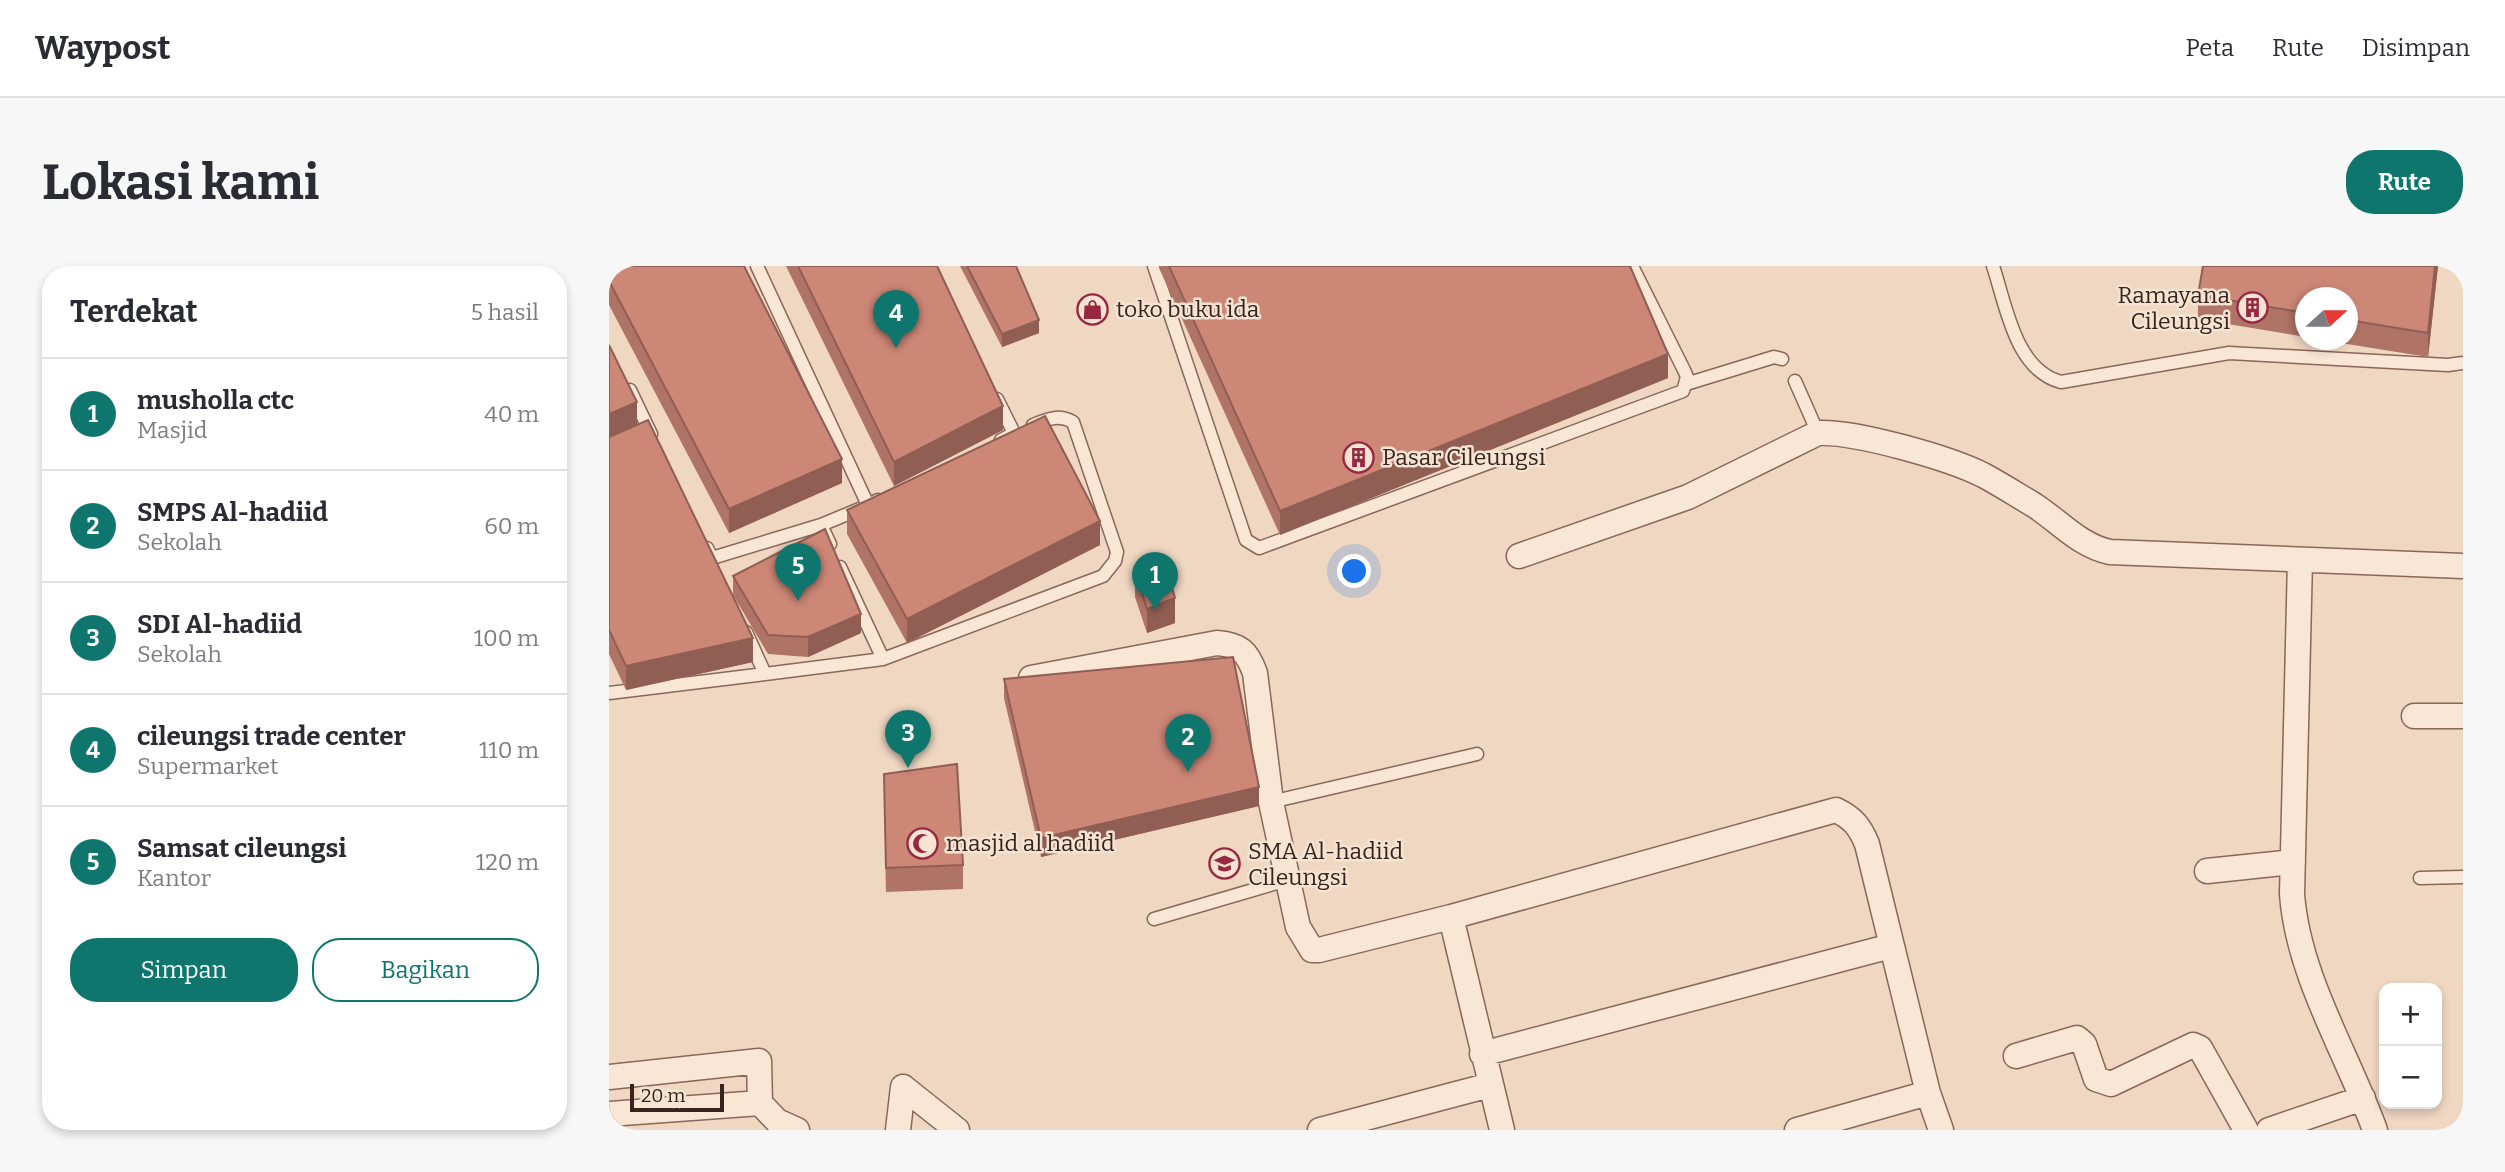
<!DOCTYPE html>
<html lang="id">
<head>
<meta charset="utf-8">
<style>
	:root { --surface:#fff; --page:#f7f7f7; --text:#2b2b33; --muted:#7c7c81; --line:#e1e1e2; --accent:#0f766e }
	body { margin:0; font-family:Bitter,serif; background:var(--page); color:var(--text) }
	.controls { position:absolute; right:21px; bottom:21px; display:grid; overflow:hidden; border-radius:14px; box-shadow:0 4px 10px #0003 }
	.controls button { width:63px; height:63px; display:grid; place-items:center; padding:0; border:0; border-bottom:2px solid var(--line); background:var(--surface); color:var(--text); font:35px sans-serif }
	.compass { position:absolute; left:1686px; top:21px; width:63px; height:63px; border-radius:50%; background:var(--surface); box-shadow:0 4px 10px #0003; rotate:69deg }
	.scale { position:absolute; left:21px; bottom:18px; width:94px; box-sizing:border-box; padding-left:7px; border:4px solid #38241d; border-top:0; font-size:19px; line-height:24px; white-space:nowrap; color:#38241d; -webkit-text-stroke:5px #f6e3d2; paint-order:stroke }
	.you { position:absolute; left:746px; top:306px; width:24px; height:24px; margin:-18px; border:5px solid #fff; border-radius:50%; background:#1a73e8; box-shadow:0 0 0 10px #1a73e833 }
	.badge { display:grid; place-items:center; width:46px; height:46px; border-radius:50%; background:var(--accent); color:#fff; font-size:23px; font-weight:700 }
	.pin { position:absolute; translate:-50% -58px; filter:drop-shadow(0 2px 4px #0008) }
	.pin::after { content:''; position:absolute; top:37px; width:24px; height:21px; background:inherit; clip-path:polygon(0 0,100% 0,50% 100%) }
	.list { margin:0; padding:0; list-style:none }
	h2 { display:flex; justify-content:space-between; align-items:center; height:91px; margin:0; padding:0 28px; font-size:30px }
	h2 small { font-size:23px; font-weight:400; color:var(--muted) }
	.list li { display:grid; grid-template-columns:46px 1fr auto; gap:21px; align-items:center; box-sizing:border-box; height:112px; padding:0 28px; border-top:2px solid var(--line) }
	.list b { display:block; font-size:26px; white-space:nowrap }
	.list p { margin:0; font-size:23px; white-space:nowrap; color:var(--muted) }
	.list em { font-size:23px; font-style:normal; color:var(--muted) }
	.actions { display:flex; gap:14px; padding:21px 28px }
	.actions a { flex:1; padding:16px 0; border:2px solid var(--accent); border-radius:28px; text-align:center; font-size:24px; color:var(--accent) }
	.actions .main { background:var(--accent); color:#fff }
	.map { position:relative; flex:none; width:1854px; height:864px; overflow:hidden; border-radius:28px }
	header { display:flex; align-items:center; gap:42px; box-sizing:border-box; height:98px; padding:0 35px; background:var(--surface); border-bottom:2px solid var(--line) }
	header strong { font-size:33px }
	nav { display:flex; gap:38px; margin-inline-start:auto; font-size:24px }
	.intro { display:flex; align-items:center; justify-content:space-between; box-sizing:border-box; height:168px; padding:0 42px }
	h1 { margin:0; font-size:49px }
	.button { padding:18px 32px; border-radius:28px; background:var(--accent); color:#fff; font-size:24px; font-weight:700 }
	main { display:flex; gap:42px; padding:0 42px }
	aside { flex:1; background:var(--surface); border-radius:28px; box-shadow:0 4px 10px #0003 }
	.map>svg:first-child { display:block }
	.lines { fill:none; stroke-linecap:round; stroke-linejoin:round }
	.service-casing { stroke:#896759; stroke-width:15 }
	.minor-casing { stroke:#896759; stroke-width:27 }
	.service { stroke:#f9e6d5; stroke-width:12 }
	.minor { stroke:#f9e6d5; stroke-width:24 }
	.wall { fill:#b07466 }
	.shaded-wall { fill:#905e53 }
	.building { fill:#cd8777; stroke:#905e53; stroke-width:2 }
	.labels { text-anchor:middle; stroke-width:5; stroke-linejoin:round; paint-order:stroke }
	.poi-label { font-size:23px; fill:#38241d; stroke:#f6e3d2; text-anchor:start }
</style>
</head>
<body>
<header>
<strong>Waypost</strong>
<nav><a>Peta</a><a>Rute</a><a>Disimpan</a></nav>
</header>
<div class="intro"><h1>Lokasi kami</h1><a class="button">Rute</a></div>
<main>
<aside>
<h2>Terdekat<small>5 hasil</small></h2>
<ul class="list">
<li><span class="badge">1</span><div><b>musholla ctc</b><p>Masjid</p></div><em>40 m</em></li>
<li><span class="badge">2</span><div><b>SMPS Al-hadiid</b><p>Sekolah</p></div><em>60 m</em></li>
<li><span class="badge">3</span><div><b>SDI Al-hadiid</b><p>Sekolah</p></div><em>100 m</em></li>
<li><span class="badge">4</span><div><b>cileungsi trade center</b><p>Supermarket</p></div><em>110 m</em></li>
<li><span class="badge">5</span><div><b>Samsat cileungsi</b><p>Kantor</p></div><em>120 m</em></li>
</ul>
<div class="actions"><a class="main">Simpan</a><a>Bagikan</a></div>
</aside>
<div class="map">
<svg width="1854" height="864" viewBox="0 0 1854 864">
	<rect width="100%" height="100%" fill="#efd7c2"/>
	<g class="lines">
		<defs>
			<path id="service" d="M148 0 259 239 269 234
				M545 0 637 274 650 282 1074 125 1078 111 1075 104 1023 0
				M1384 0C1397 39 1406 104 1452 116L1620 87 1839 99 1854 97
				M1186 115 1209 167
				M1077 118 1165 91 1173 93
				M21 124 42 168
				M388 133 405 167 392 174
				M221 278 212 259 253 242
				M98 282 103 292 212 259
				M231 301 274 393 494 310 506 295 508 286 464 156C449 148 439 153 424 159
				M137 366 156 408 274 393
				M0 427 156 408
				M662 536 868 488
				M1811 612 1854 611
				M545 653 678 614"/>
			<path id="minor" d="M910 290 1079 231 1209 167C1246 165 1340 192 1374 209 1391 218 1408 229 1425 239 1450 255 1471 280 1501 286L1854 300
				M1691 294 1683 628C1689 710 1738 787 1766 864
				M422 412 608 377C631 379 638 385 646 407L662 536 689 661 703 684H710L842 651
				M1805 450H1854
				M1598 605 1684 596
				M873 788 1282 680
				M1407 790 1468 772 1475 778 1487 813 1502 818 1584 779 1591 782 1637 864
				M0 811 150 795 151 837 168 855 188 864
				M294 821 348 864
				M0 848 151 837
				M289 864 294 821
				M711 864 881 819
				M893 864 842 651 1227 544C1244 552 1251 561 1258 578L1319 827 1332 864
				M1188 864 1319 827
				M1660 864 1754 832"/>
		</defs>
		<!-- service casing -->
		<use href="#service" class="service-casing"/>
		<!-- minor casing -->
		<use href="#minor" class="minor-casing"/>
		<!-- service -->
		<use href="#service" class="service"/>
		<!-- minor -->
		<use href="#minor" class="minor"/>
	</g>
	<!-- wall -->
	<path class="wall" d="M0 0 233 217 120 267 0 39Z
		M177 0H328L394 164 285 220Z
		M351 0H407L430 67 393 81Z
		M550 0H1021L1059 112 671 269 550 2Z
		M1594 0H1829L1819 91 1713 74H1739V32H1697V71L1589 53V29Z
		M0 79 28 159 144 396 17 424 0 388Z
		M238 244 491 279 298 377 238 268Z
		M526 306 566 357 538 367 526 331Z
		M124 310 252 367 199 391 159 388 124 329Z
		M395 413 650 540 432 591 395 432Z
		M275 532 354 599V623L277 626Z"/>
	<!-- shaded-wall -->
	<path class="shaded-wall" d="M1826 0H1829L1819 91V67Z
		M430 54V67L393 81V68Z
		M1059 88V112L671 269V245Z
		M28 136V160L0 172V148Z
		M394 140V164L285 220V196Z
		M233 193V217L120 267V243Z
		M491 255V279L298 377V353Z
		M566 332V357L538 367V343Z
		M252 348V367L199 391V371Z
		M144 372V396L17 424V400Z
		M650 521V540L432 591V572Z"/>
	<!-- building -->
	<path class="building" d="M0 0H135L233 193 120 243 0 15Z
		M189 0H328L394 140 285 196Z
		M358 0H407L430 54 393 68Z
		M560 0H1021L1059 88 671 245Z
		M1594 0H1826L1819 67 1739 54V32H1697V47L1589 29Z
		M0 79 28 136 0 148Z
		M436 150 491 255 298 353 238 244Z
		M39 154 144 372 17 400 0 364V171Z
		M216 263 252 348 199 371 159 369 124 310Z
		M555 294 566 332 538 343 526 306Z
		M624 391 650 521 432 572 395 413Z
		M348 498 354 599 277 602 275 508Z"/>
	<!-- icons -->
	<defs>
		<symbol id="building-ring" viewBox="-11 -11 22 22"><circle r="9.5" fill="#f6e3d2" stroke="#982842" stroke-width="1.5"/><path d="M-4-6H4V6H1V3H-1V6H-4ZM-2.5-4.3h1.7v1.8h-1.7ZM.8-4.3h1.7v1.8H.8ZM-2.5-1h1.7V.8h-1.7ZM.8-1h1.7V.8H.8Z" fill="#982842"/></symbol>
		<symbol id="shop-ring" viewBox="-11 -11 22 22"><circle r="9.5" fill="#f6e3d2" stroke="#982842" stroke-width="1.5"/><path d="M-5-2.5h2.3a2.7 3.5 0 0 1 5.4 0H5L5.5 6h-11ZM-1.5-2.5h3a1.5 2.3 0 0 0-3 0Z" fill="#982842"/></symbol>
		<symbol id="mosque-ring" viewBox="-11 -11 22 22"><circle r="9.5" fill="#f6e3d2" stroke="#982842" stroke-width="1.5"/><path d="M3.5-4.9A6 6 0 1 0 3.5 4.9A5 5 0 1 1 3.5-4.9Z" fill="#982842"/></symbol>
		<symbol id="school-ring" viewBox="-11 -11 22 22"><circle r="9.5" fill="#f6e3d2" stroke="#982842" stroke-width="1.5"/><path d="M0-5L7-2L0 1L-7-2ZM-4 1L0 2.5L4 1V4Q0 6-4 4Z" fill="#982842"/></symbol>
	</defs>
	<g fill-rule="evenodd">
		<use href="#building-ring" x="1626" y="24" width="35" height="35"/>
		<use href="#shop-ring" x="466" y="26" width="35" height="35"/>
		<use href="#building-ring" x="732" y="174" width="35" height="35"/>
		<use href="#mosque-ring" x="296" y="560" width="35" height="35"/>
		<use href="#school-ring" x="598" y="580" width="35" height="35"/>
	</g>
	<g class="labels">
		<!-- poi labels -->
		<g class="poi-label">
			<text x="1621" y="37" text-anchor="end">Ramayana<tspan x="1621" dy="26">Cileungsi</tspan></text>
			<text x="507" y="51">toko buku ida</text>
			<text x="773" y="199">Pasar Cileungsi</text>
			<text x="337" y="585">masjid al hadiid</text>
			<text x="639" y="593">SMA Al-hadiid<tspan x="639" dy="26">Cileungsi</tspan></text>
		</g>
	</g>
</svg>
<div class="controls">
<button>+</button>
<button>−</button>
</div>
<svg class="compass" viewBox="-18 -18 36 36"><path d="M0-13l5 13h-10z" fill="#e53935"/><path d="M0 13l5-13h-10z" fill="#7c7c81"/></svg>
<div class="scale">20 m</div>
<div class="you"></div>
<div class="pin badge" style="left:546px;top:344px">1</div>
<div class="pin badge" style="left:579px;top:506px">2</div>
<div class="pin badge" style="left:299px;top:502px">3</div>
<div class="pin badge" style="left:287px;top:82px">4</div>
<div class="pin badge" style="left:189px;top:335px">5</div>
</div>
</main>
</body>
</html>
